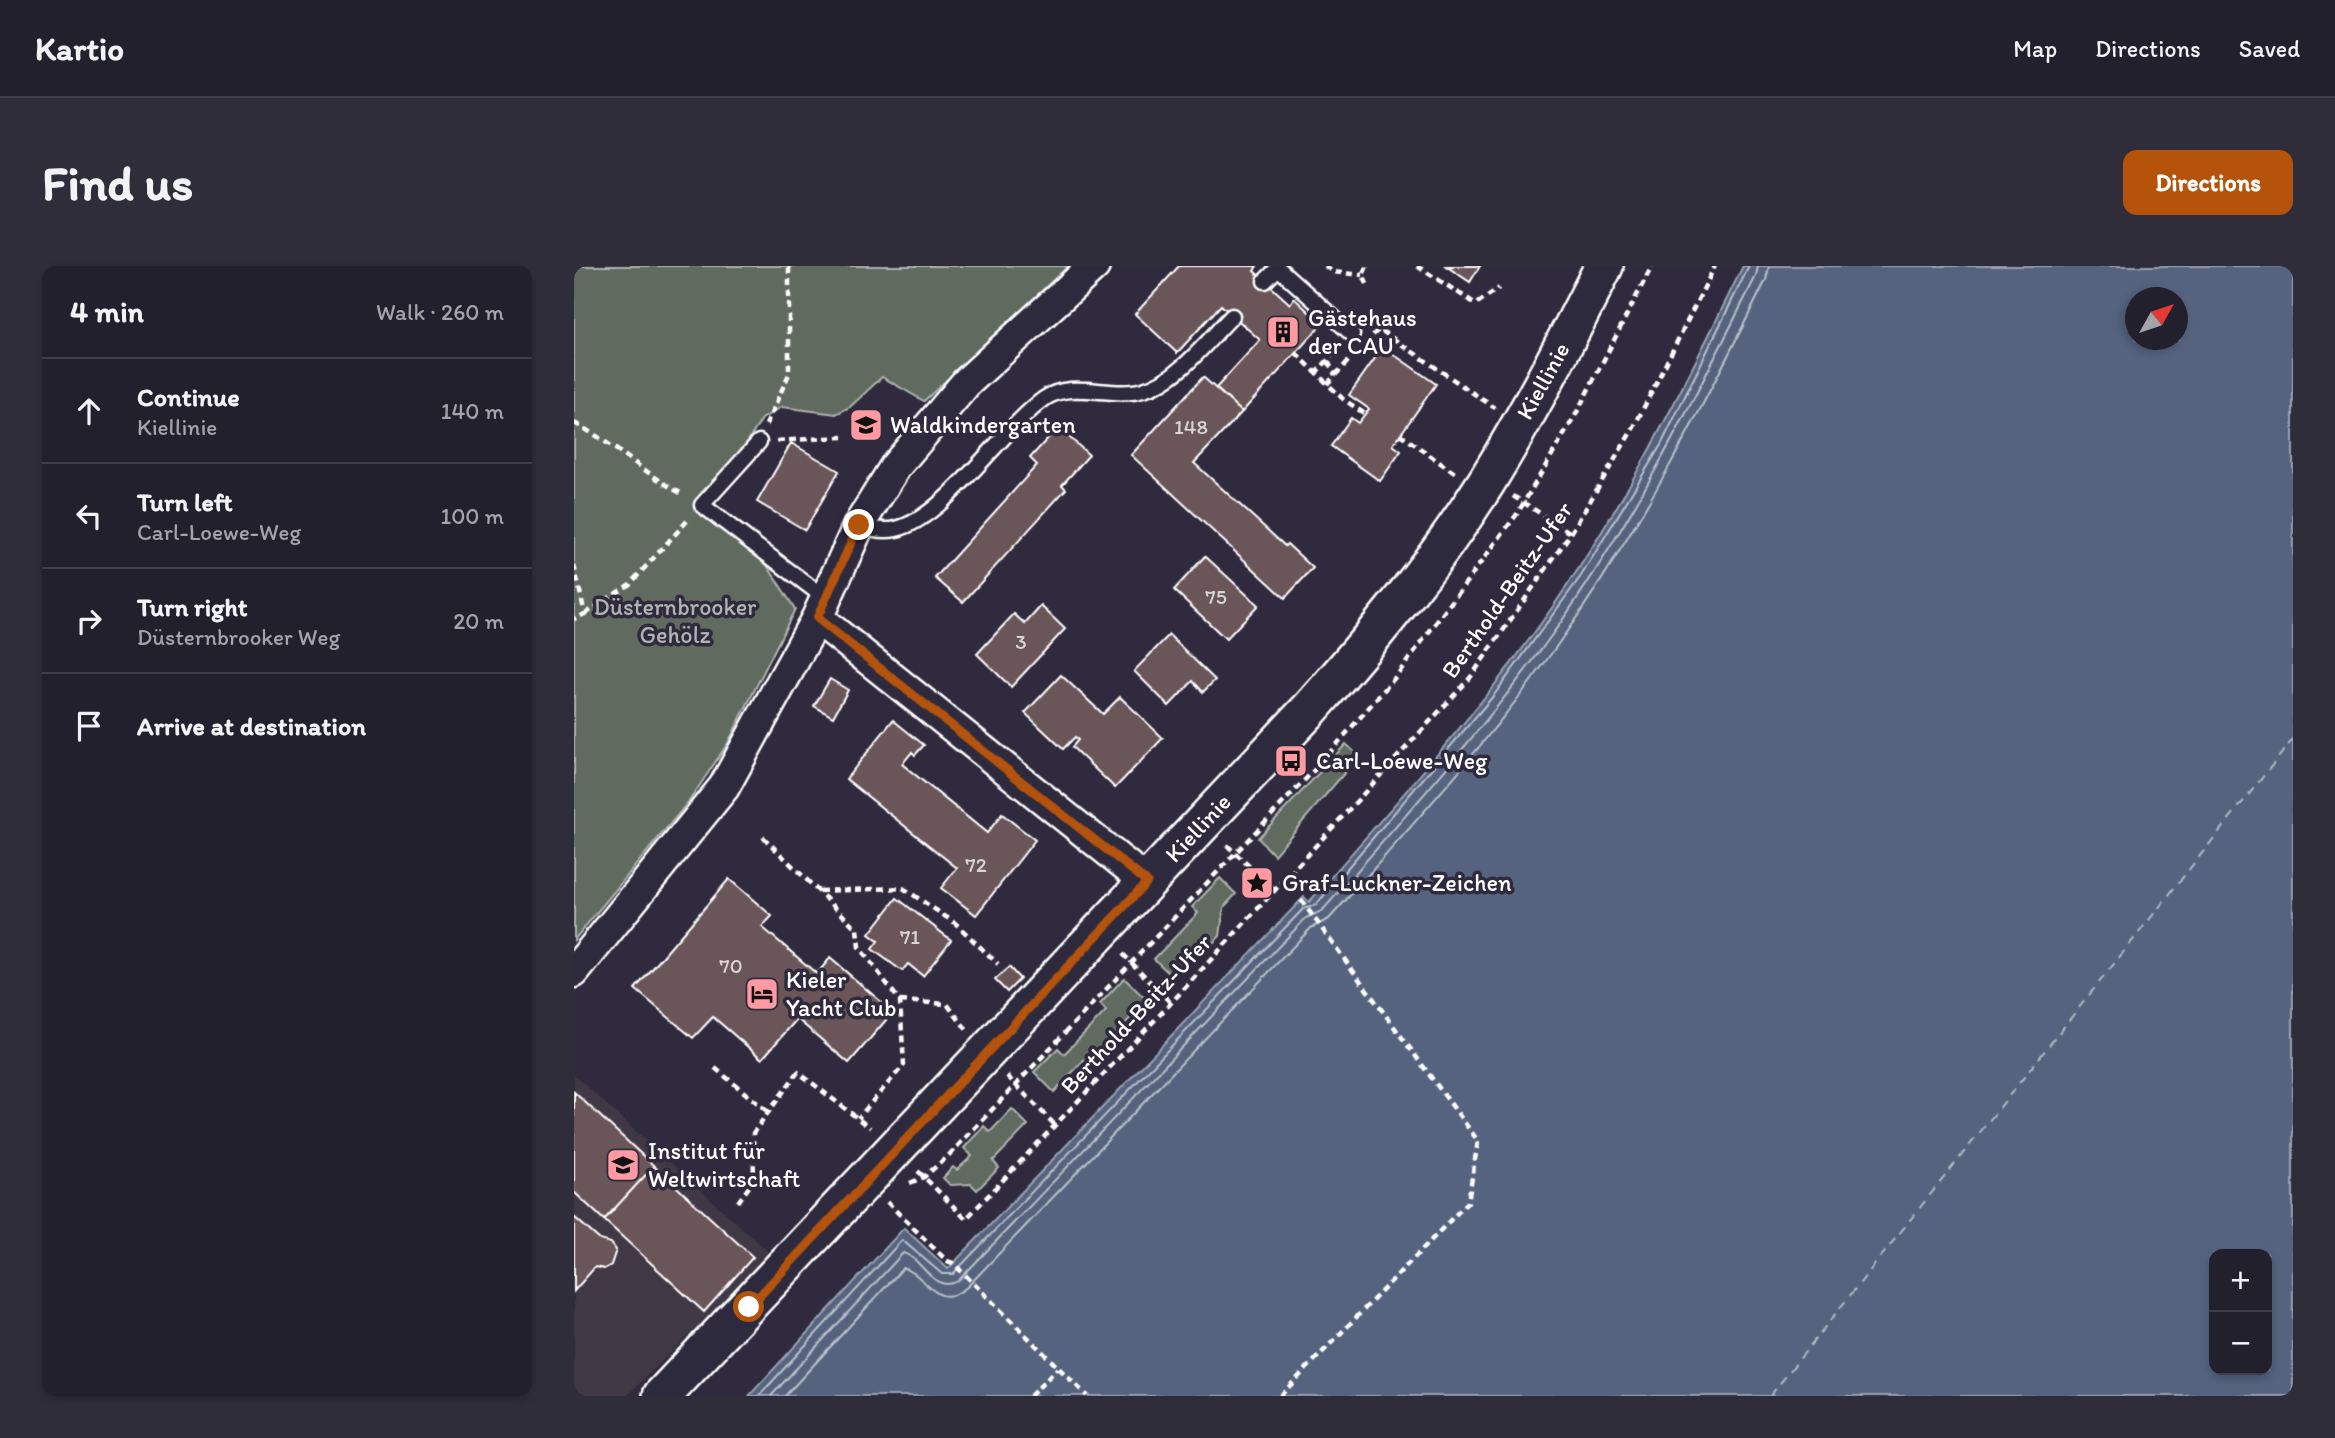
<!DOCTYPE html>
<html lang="en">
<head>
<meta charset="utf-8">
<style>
	:root { --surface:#23202e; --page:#2f2d3a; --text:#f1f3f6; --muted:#a3a3aa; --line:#403e4a; --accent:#b45309 }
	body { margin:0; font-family:Itim,sans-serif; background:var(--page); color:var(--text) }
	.controls { position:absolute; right:21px; bottom:21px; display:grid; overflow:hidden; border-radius:14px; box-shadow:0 4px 10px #0003 }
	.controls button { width:63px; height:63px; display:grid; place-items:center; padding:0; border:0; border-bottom:2px solid var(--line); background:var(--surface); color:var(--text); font:35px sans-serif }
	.compass { position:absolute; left:1551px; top:21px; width:63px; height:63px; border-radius:50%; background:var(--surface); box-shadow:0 4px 10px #0003; rotate:50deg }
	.stop { position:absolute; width:21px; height:21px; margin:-16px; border:5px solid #b45309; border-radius:50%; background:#fff }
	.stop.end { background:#b45309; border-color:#fff; box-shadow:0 2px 7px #0008 }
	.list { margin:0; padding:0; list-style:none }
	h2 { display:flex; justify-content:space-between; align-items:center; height:91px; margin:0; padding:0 28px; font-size:30px }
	h2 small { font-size:23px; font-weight:400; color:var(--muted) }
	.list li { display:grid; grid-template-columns:46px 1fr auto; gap:21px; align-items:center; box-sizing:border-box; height:105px; padding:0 28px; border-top:2px solid var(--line) }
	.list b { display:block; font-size:26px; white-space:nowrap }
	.list p { margin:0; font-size:23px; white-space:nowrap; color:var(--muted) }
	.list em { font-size:23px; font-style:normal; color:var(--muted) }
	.icon { flex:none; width:38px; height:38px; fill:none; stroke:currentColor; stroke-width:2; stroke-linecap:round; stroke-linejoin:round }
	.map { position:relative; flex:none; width:1719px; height:1130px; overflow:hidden; border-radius:14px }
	header { display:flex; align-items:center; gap:42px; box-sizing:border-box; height:98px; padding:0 35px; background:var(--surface); border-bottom:2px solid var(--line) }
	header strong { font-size:33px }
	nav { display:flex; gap:38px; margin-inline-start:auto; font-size:24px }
	.intro { display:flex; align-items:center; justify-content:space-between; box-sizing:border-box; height:168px; padding:0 42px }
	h1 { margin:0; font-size:49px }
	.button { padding:18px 32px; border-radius:14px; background:var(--accent); color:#fff; font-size:24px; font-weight:700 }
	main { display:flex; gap:42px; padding:0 42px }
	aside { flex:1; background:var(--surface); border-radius:14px; box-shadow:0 4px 10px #0003 }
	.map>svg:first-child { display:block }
	.built { fill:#413745 }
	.green { fill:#606a5f; stroke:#b0b4af; stroke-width:2 }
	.water { fill:#54647e; stroke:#98a2b2; stroke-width:2; fill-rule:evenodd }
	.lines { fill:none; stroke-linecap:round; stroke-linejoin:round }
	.shore { stroke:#bbc1cb; stroke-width:2 }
	.ferry { stroke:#b2b9c5; stroke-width:2; stroke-dasharray:9 7; stroke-linecap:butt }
	.building { fill:#6a5658; stroke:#fff; stroke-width:2 }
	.service-casing { stroke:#fff; stroke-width:19 }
	.minor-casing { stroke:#fff; stroke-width:35 }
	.tertiary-casing { stroke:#fff; stroke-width:42 }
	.path { stroke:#fff; stroke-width:4.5; stroke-dasharray:7 5; stroke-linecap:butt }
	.service { stroke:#2f2a3d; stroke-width:14 }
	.minor { stroke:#2f2a3d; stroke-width:30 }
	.tertiary { stroke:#2f2a3d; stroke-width:37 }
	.route { stroke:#b45309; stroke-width:9 }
	.labels { text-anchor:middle; stroke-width:7; stroke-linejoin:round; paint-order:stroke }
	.number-label { font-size:21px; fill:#dad5d5 }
	.poi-label { font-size:24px; fill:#fff; stroke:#2f2a3d; text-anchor:start }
	.street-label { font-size:24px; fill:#fff; stroke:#2f2a3d }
	.park-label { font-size:24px; fill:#b0b4af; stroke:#2f2a3d }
</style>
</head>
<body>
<header>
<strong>Kartio</strong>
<nav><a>Map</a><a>Directions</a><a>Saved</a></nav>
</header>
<div class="intro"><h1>Find us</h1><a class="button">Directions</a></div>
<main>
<aside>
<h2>4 min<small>Walk · 260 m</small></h2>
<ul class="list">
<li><svg class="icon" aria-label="ahead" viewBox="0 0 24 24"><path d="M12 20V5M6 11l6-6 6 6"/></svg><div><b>Continue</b><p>Kiellinie</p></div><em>140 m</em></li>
<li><svg class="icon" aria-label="left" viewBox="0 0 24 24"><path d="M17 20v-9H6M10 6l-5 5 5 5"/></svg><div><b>Turn left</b><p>Carl-Loewe-Weg</p></div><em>100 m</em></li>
<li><svg class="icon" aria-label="right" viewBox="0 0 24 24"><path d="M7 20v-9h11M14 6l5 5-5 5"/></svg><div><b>Turn right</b><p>Düsternbrooker Weg</p></div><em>20 m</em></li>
<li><svg class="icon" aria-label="arrive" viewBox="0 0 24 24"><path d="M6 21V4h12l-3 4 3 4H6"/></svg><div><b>Arrive at destination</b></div></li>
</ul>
</aside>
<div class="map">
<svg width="1719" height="1130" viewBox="0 0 1719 1130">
	<rect width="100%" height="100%" fill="#2f2a3d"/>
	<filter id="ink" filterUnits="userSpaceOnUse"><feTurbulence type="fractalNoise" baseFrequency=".0143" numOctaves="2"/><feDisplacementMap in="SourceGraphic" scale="14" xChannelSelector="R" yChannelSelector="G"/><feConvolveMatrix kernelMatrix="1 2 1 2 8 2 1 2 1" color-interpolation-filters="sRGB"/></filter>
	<g filter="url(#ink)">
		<!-- built -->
		<path class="built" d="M0 809 197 988 53 1130H0Z"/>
		<!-- green -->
		<path class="green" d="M0 0H494L350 135 308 111 276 141 262 148 208 141 188 153 127 249 167 275 191 296 221 343 154 477 116 534 0 674Z
			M772 478 785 490 700 589 684 572Z
			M646 612 662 628 650 641 646 670 635 681 629 676 597 709 580 693 624 647 618 641Z
			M550 712 579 740 570 749 564 744 523 787 526 790 516 800 510 794 480 826 460 806 484 782 490 788 532 745 526 738Z
			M438 843 454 859 419 895 425 902 403 924 397 918 376 919 369 912 379 901 383 904 398 890 390 882 410 860 416 866Z"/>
		<!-- water -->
		<path class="water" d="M1169 0H1719V1130H175L330 962 374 1003 730 631 735 636C812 548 891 461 960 367 1044 253 1107 127 1169 0ZM1562 32H1604V74H1562ZM1640 988H1693V1104H1640Z"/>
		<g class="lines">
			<!-- shore -->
			<path class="shore" d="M185 1130 328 974 368 1008H379L729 643 742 639 920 429 1007 310 1087 179 1175 0
				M197 1130 329 987C349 992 359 1029 384 1015L732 652 748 645C825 557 903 471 972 377 1056 262 1119 136 1182 10L1184 0
				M211 1130 329 1002C353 1008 361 1047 393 1021L737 662 755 653C833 565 914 477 982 381 1065 265 1129 141 1192 14L1195 0"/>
			<!-- ferry -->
			<path class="ferry" d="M1196 1130 1719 473"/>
		</g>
		<!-- building -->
		<path class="building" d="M605 0H683L680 5 716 38 720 32 748 58 668 146 642 122 686 74 647 39 603 87 561 48Z
			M872 0H906L896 16Z
			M809 81 862 118 819 179 827 185 806 215 757 180 777 152 784 157 795 143 775 129Z
			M629 111 668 146 620 197 711 280 713 278 739 302 711 332 557 189Z
			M484 161 515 189 488 219 492 223 389 336 361 312 463 199 456 192Z
			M217 177 265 205 231 264 183 236Z
			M631 290 684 339 652 373 600 324Z
			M467 340 491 363 437 421 403 388 440 348 451 358Z
			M595 369 641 414 629 426 619 415 595 440 560 405Z
			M487 409 529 448 546 431 589 472 541 522 498 481 504 474 501 471 489 483 451 447Z
			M256 413 274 424 259 451 240 440Z
			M319 454 350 479 341 489 338 486 328 498 413 567 428 548 461 574 402 649 367 622 383 602 272 513Z
			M155 613 198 650 188 661 243 708 256 692 319 746 275 797 223 753 188 793 139 751 119 772 61 723Z
			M323 632 377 674 349 710 334 698 328 705 298 683 304 675 295 668Z
			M435 701 446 713 433 726 421 714Z
			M0 826 80 900 30 954 0 926Z
			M80 900 179 991 130 1046 30 954Z
			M0 951 26 974 37 977 42 984 37 999 30 1003 21 1001 0 1025Z"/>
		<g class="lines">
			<defs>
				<path id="service" d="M691 15 704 2 778 68
					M185 176 128 239 251 332
					M285 259C297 263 309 266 322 263 371 252 427 164 470 133 497 113 538 133 569 124 605 114 633 75 658 50"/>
				<path id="minor" d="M243 352 573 616
					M0 706 150 521 243 352 285 259 321 201 392 117 520 0"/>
				<path id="tertiary" d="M88 1130 737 442C800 370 862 296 913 215 956 145 993 73 1030 0"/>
			</defs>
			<!-- service casing -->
			<use href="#service" class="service-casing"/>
			<!-- minor casing -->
			<use href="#minor" class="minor-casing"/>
			<!-- tertiary casing -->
			<use href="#tertiary" class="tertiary-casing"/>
			<!-- path -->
			<path class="path" d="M751 0 759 6 789 9
				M843 0 902 38 925 22
				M793 18 789 9 793 0
				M799 69 805 63 921 142
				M722 87 769 133 791 148
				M754 95 761 109
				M741 108 764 83
				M753 118 781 88
				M0 157C39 177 71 208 110 229
				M192 159 215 108V0
				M826 168 882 208
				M203 175 269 171
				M939 230 997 267
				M0 299 11 348 0 353
				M11 348 56 318 114 254
				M189 571 283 663 285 681 326 735 330 799 284 852
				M653 579 700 624
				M245 625 329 622 381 657 424 698
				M549 688 597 737
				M326 735 373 738 393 764
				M141 802 193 845
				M433 810 481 859
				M344 905 392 953 597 737 896 412 997 267 1060 161 1141 0
				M336 917 350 911 375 889 744 500 823 409 943 248 1001 150 1078 0
				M164 936 180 914 179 867 224 806 296 862
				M313 936 373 995 379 997 513 1130
				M456 1130 484 1102
				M706 1130 894 936 904 875 727 634"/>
			<!-- service -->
			<use href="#service" class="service"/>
			<!-- minor -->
			<use href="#minor" class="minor"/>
			<!-- tertiary -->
			<use href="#tertiary" class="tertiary"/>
		</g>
	</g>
	<g class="lines" filter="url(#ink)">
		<!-- route -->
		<path class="route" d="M175 1041 573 616 243 352 285 259"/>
	</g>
	<!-- icons -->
	<defs>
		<symbol id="building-square" viewBox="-11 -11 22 22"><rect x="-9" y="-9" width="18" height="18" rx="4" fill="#ff9aa2" stroke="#2f2a3d"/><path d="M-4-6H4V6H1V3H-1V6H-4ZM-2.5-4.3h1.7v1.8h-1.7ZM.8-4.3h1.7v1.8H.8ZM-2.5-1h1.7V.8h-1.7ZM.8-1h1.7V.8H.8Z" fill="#111"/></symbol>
		<symbol id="school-square" viewBox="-11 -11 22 22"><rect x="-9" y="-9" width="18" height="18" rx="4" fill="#ff9aa2" stroke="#2f2a3d"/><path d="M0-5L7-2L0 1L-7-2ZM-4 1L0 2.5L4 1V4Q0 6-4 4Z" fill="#111"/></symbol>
		<symbol id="bus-square" viewBox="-11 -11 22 22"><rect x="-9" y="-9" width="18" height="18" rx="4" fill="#ff9aa2" stroke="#2f2a3d"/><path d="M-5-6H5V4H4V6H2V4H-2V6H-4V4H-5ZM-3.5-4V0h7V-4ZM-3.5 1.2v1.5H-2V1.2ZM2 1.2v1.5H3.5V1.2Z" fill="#111"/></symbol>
		<symbol id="sight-square" viewBox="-11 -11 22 22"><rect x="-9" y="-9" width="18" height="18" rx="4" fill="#ff9aa2" stroke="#2f2a3d"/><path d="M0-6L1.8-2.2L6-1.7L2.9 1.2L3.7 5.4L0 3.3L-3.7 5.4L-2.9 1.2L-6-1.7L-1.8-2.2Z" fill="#111"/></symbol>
		<symbol id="hotel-square" viewBox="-11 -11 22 22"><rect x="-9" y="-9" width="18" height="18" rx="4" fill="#ff9aa2" stroke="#2f2a3d"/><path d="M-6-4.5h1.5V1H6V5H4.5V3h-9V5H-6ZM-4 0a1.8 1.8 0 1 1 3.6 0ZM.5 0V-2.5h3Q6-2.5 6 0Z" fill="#111"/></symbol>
		<symbol id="university-square" viewBox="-11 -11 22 22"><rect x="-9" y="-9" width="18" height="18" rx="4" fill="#ff9aa2" stroke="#2f2a3d"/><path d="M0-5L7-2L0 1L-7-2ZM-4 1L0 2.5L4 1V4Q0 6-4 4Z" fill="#111"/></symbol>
	</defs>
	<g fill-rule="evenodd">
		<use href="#building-square" x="690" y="47" width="38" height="38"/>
		<use href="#school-square" x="273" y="140" width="38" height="38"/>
		<use href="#bus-square" x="698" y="476" width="38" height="38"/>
		<use href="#sight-square" x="664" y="598" width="38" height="38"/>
		<use href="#hotel-square" x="169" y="709" width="38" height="38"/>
		<use href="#university-square" x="30" y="880" width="38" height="38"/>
	</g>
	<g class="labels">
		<!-- number labels -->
		<g class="number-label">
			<text x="617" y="168">148</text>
			<text x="642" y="338">75</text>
			<text x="447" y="383">3</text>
			<text x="402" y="606">72</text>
			<text x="336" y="678">71</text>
			<text x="157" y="707">70</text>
		</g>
		<!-- poi labels -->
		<g class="poi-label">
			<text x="734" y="60">Gästehaus<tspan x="734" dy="28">der CAU</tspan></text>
			<text x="316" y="167">Waldkindergarten</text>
			<text x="742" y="503">Carl-Loewe-Weg</text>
			<text x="708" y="625">Graf-Luckner-Zeichen</text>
			<text x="212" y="722">Kieler<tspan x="212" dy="28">Yacht Club</tspan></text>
			<text x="74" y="893">Institut für<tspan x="74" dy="28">Weltwirtschaft</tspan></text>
		</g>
		<!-- street labels -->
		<g class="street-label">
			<text transform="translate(969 115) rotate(-61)" y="8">Kiellinie</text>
			<text transform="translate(933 324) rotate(-55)" y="8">Berthold-Beitz-Ufer</text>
			<text transform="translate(624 562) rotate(-47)" y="8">Kiellinie</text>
			<text transform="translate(562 748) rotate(-47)" y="8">Berthold-Beitz-Ufer</text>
		</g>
		<!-- park labels -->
		<g class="park-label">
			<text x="101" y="349">Düsternbrooker<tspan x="101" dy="28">Gehölz</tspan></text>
		</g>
	</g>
</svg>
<div class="controls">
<button>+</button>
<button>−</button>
</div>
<svg class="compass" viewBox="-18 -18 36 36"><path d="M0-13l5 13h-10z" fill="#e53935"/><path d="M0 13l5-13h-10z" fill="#a3a3aa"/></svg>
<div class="stop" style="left:175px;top:1041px"></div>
<div class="stop end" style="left:285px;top:259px"></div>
</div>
</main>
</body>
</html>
